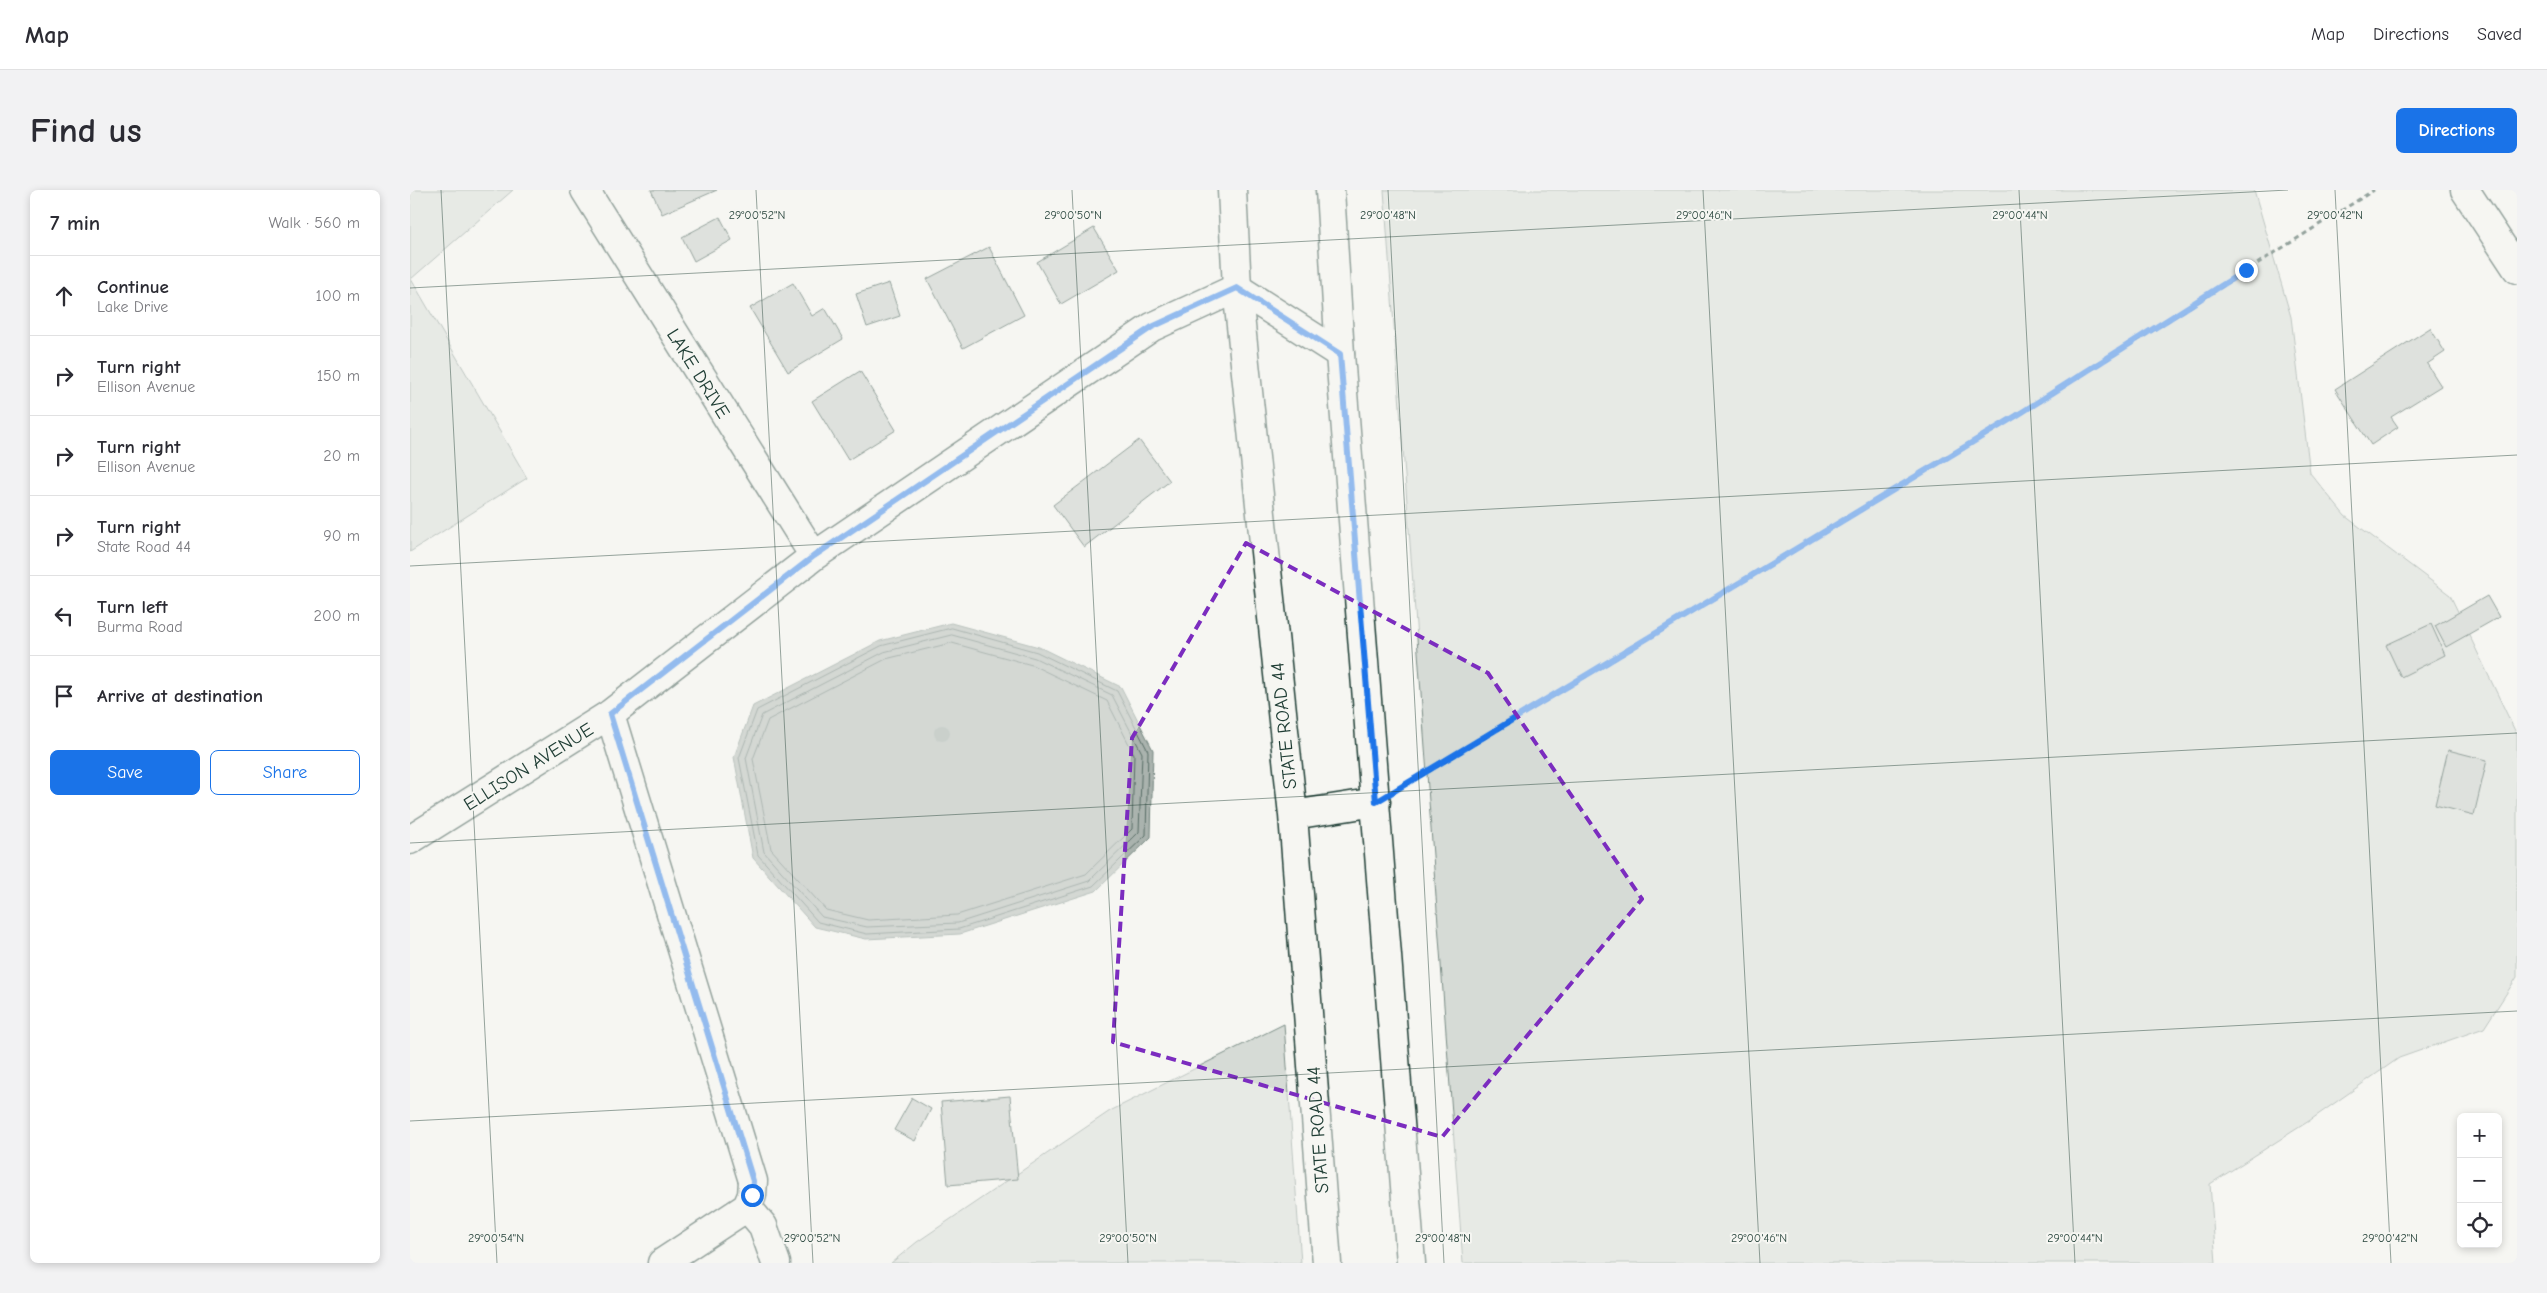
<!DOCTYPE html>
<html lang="en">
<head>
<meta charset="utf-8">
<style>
	:root { --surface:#fff; --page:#f2f2f3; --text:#2b2b33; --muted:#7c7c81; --line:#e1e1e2; --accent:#1a73e8 }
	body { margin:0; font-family:"Comic Neue",sans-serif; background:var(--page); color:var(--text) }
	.controls { position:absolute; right:15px; bottom:15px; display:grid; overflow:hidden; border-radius:8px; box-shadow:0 2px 8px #0003 }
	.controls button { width:45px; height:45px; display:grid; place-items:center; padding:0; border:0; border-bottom:1px solid var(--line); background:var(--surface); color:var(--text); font:25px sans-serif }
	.stop { position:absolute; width:15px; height:15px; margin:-11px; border:4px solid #1a73e8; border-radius:50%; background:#fff }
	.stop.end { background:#1a73e8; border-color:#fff; box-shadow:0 1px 5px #0008 }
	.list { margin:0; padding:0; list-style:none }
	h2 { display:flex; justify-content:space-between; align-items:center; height:65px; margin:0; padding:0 20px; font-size:21px }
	h2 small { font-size:16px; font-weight:400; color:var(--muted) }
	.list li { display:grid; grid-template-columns:32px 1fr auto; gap:15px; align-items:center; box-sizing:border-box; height:80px; padding:0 20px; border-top:1px solid var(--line) }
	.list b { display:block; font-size:19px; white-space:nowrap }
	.list p { margin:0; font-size:16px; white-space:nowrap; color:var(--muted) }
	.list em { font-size:16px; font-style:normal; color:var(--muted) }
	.actions { display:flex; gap:10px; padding:15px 20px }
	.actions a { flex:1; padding:11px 0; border:1px solid var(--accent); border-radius:8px; text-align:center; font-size:18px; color:var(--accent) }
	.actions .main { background:var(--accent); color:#fff }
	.icon { flex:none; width:28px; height:28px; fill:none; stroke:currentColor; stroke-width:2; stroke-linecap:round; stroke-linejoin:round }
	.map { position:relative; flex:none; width:2107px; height:1073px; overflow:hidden; border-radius:8px }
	header { display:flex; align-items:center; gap:30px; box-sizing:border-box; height:70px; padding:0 25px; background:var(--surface); border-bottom:1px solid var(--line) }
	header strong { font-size:24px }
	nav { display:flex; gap:28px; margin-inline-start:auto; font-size:18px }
	.intro { display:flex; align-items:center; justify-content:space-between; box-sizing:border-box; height:120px; padding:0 30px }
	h1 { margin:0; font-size:35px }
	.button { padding:12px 22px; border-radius:8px; background:var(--accent); color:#fff; font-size:18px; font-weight:700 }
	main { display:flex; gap:30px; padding:0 30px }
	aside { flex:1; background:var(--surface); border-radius:8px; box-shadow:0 2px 8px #0003 }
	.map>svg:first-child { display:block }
	.green { fill:#d6dbd6; stroke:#7a8c85 }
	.water { fill:#aab3ae; stroke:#72847d }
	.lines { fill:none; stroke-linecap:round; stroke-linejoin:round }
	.shore { stroke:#576c65; stroke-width:1 }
	.building { fill:#c1c8c3; stroke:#1f3d34 }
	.minor-casing { stroke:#1f3d34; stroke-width:31 }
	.major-casing { stroke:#1f3d34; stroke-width:31 }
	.path { stroke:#1f3d34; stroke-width:3; stroke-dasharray:5 4; stroke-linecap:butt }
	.minor { stroke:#f6f6f2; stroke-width:28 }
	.major { stroke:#f6f6f2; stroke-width:28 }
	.tree { fill:#94a29b }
	.route { stroke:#1a73e8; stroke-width:6 }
	.marked { fill:none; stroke:#7b2cbf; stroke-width:4; stroke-dasharray:10 6; stroke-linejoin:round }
	.ticks { fill:none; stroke:#1f3d34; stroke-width:1; stroke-opacity:0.45 }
	.labels { text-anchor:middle; stroke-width:4; stroke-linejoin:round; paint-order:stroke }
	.street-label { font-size:19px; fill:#1f3d34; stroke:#f6f6f2 }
	.ticks-label { font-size:12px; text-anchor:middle; fill:#1f3d34; stroke:#f6f6f2; stroke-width:4; stroke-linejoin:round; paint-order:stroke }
</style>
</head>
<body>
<header>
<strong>Map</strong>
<nav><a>Map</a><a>Directions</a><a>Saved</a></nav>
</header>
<div class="intro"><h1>Find us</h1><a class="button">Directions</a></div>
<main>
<aside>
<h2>7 min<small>Walk · 560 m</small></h2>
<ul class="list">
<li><svg class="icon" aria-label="ahead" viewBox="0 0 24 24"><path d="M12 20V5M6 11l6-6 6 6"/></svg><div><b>Continue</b><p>Lake Drive</p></div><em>100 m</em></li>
<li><svg class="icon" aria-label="right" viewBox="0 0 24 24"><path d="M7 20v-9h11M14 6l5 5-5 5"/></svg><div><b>Turn right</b><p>Ellison Avenue</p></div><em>150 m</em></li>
<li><svg class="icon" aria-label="right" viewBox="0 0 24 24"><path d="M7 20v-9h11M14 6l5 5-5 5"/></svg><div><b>Turn right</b><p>Ellison Avenue</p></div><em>20 m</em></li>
<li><svg class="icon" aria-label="right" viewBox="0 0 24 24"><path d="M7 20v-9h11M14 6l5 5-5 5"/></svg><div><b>Turn right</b><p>State Road 44</p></div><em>90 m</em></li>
<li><svg class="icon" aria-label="left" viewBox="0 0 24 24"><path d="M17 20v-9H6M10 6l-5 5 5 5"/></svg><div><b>Turn left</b><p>Burma Road</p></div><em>200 m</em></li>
<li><svg class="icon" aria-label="arrive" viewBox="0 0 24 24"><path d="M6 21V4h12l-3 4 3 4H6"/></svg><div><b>Arrive at destination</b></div></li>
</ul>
<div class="actions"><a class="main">Save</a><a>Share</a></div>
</aside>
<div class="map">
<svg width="2107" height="1073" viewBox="0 0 2107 1073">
	<rect width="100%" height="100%" fill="#f6f6f2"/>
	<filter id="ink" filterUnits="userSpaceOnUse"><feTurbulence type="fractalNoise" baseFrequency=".02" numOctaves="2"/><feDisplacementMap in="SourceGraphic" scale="10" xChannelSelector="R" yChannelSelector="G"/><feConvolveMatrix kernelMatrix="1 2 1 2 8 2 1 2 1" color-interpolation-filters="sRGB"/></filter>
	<g filter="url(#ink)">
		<!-- green -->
		<path class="green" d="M0 0H103L1 89 117 288 0 362Z
			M974 0H1844L1881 127 1900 283 1935 326 2040 405 2107 545V787L2074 838 1989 868 1899 931 1800 994 1806 1073H1053Z
			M874 834 891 1073H481L507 1052 700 921Z"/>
		<!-- water -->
		<path class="water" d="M541 433 629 457 711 497 743 560 741 647 686 701 550 744 456 749 405 737 343 668 324 567 343 516 470 451Z"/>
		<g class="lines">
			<!-- shore -->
			<path class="shore" d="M542 438 627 462 707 501 738 561 736 645 683 696 549 739 457 744 408 732 348 665 329 568 347 520 471 456Z
				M542 445 625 468 702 505 732 563 729 642 679 691 548 733 457 737 412 727 354 662 336 568 352 525 474 462Z
				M542 453 622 475 697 511 724 564 722 639 676 684 547 725 458 730 416 720 361 659 343 569 358 530 476 469Z"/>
		</g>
		<!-- building -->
		<path class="building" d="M241 0H307L252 24Z
			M310 27 322 50 284 71 272 47Z
			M684 38 709 80 651 114 627 72Z
			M579 57 614 125 553 158 517 89Z
			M383 93 402 126 415 118 433 149 378 182 340 118Z
			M479 93 490 126 457 137 446 104Z
			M2020 138 2035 162 2017 174 2031 196 1981 227 1988 237 1961 255 1925 199Z
			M450 181 486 240 438 270 402 211Z
			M729 250 760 291 674 357 643 315Z
			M2077 406 2089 427 2036 457 2025 436Z
			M2021 434 2035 465 1991 487 1976 455Z
			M2038 560 2077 570 2064 625 2025 615Z
			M600 906 608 989 538 995 531 912Z
			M502 908 521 919 505 951 484 940Z"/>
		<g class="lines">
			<defs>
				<path id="minor" d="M175 0 404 366
					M2055 0 2107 79
					M200 524 343 991 342 1005 337 1017 252 1073
					M0 650 200 524 404 366 742 137 827 98 930 164
					M337 1017 353 1036 366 1073"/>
				<path id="major" d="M822 0 827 98 883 625 917 1073
					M920 0 930 164 1001 1073
					M883 625 966 612"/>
			</defs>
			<!-- minor casing -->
			<use href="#minor" class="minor-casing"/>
			<!-- major casing -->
			<use href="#major" class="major-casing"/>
			<!-- path -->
			<path class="path" d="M995 595 1606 226 1964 0"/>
			<!-- minor -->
			<use href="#minor" class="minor"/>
			<!-- major -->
			<use href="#major" class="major"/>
		</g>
		<!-- trees -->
		<circle class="tree" cx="532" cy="543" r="8"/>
	</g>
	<g class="lines" filter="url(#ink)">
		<!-- route -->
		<path class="route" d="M342 1005 343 991 200 524 404 366 742 137 827 98 930 164 966 612 1606 226 1836 80"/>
	</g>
	<!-- marked area -->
	<path d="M0 0H2107V1073H0ZM836 353 1078 483 1232 709 1032 947 703 852 722 548Z" fill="#f6f6f2" fill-opacity=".55" fill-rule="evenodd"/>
	<path class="marked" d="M836 353 1078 483 1232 709 1032 947 703 852 722 548Z"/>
	<!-- ticks -->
	<path class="ticks" d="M31 0 87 1073M346 0 403 1073M662 0 718 1073M978 0 1034 1073M1293 0 1350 1073M1609 0 1665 1073M1925 0 1981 1073M0 98 1878 0M0 376 2107 265M0 653 2107 543M0 931 2107 821"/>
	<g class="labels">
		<!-- street labels -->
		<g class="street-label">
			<text transform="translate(289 183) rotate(58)" y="7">LAKE DRIVE</text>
			<text transform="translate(873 536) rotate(-96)" y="7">STATE ROAD 44</text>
			<text transform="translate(118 576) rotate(-32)" y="7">ELLISON AVENUE</text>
			<text transform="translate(907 940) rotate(-94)" y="7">STATE ROAD 44</text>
		</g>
	</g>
	<g class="ticks-label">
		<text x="347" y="29">29°00'52"N</text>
		<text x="663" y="29">29°00'50"N</text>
		<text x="978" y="29">29°00'48"N</text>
		<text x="1294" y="29">29°00'46"N</text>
		<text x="1610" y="29">29°00'44"N</text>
		<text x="1925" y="29">29°00'42"N</text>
		<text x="86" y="1052">29°00'54"N</text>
		<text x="402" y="1052">29°00'52"N</text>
		<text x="718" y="1052">29°00'50"N</text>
		<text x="1033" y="1052">29°00'48"N</text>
		<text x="1349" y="1052">29°00'46"N</text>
		<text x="1665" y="1052">29°00'44"N</text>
		<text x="1980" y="1052">29°00'42"N</text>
	</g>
</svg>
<div class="controls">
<button>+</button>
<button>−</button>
<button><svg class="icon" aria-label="locate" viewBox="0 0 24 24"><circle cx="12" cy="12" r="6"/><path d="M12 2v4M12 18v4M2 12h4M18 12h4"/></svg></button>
</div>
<div class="stop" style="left:342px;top:1005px"></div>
<div class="stop end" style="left:1836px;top:80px"></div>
</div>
</main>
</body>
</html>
